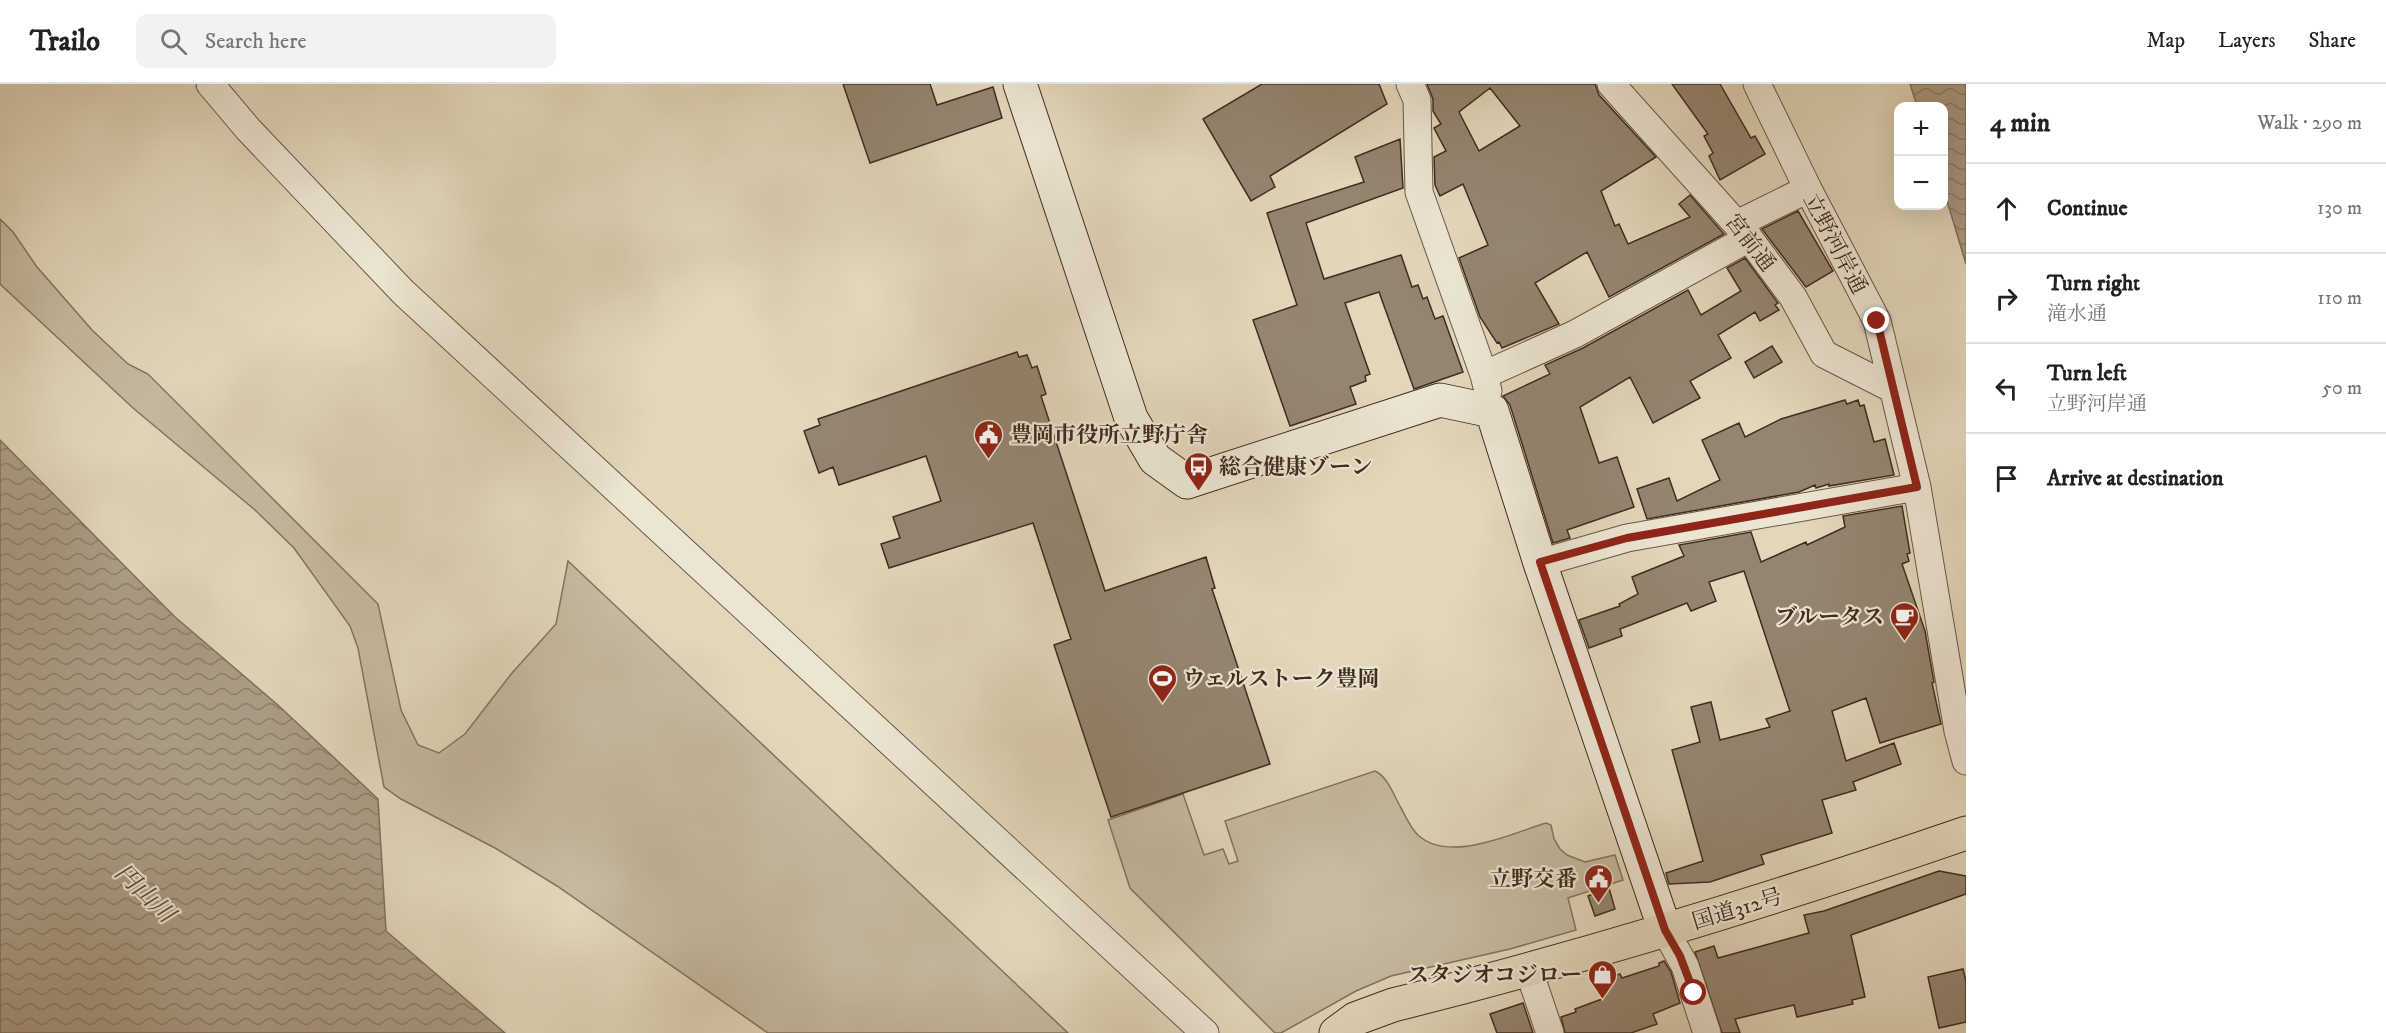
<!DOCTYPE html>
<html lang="en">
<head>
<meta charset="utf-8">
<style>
	:root { --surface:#fff; --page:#f2f2f2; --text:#222; --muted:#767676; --line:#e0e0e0 }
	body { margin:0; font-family:"IM FELL DW Pica","Noto Serif JP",serif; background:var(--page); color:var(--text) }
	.controls { position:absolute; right:18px; top:18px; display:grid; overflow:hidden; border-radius:12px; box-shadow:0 6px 24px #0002 }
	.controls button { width:54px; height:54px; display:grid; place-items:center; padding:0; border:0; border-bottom:2px solid var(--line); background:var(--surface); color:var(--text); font:30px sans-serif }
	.stop { position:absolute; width:18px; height:18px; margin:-14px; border:4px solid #8f2418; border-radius:50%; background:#fff }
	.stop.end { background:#8f2418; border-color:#fff; box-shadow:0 2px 6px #0008 }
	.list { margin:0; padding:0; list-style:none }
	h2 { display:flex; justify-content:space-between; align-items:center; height:78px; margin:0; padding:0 24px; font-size:26px }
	h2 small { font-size:20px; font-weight:400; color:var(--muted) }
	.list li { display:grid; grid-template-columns:39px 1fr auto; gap:18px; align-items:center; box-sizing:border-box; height:90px; padding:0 24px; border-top:2px solid var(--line) }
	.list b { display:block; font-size:22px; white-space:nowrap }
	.list p { margin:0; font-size:20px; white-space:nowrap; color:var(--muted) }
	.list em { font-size:20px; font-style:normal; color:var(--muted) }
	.icon { flex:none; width:33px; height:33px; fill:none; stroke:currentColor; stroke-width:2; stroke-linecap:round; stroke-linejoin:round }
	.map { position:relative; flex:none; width:1966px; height:949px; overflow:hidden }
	header { display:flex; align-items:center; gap:36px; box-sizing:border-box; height:84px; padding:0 30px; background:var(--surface); border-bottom:2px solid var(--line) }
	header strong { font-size:28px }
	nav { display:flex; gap:33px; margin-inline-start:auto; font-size:21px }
	.search { width:420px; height:54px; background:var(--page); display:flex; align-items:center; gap:15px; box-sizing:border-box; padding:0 21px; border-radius:12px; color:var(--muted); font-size:22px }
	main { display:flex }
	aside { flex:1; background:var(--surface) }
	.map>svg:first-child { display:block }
	.green { fill:#c6baa1; stroke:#837360; stroke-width:1.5 }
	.water { fill:url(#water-waves); stroke:#80705d; stroke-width:1.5 }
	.building { fill:#948571; stroke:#402c20; stroke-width:1.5; fill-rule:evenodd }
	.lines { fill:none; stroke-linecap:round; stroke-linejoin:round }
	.street-casing { stroke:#685747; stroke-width:29 }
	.secondary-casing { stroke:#402c20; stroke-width:35 }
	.highway-casing { stroke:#402c20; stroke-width:35 }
	.street { stroke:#ece5d3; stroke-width:27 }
	.secondary { stroke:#ece5d3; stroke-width:33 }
	.highway { stroke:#e2d7bb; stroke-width:33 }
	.route { stroke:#8f2418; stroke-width:8 }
	.labels { text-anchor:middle; stroke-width:4.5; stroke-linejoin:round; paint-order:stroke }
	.street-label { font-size:22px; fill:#402c20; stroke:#ece5d3 }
	.poi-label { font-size:22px; font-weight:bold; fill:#402c20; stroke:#ece5d3; text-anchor:start }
	.water-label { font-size:24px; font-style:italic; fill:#5b483a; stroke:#ece5d3 }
</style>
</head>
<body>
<header>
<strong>Trailo</strong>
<div class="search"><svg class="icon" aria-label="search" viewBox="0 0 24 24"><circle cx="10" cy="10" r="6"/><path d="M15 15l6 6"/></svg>Search here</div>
<nav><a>Map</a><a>Layers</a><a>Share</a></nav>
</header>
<main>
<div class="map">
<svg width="1966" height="949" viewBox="0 0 1966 949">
	<defs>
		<pattern id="water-waves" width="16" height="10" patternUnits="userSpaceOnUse" patternTransform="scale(1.5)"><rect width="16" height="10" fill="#ab9d86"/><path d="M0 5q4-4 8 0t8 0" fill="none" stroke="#8d806d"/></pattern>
	</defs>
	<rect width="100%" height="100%" fill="#e2d7bb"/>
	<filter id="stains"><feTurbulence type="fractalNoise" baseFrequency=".00333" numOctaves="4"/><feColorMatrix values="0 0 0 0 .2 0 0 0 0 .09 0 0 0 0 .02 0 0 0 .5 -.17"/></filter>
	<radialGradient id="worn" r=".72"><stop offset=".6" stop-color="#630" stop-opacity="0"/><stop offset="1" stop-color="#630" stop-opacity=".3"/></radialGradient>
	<!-- green -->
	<path class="green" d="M0 135 13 148 37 183 92 246 128 280 148 290 378 520 401 626 418 661 439 669 465 650 512 589 556 540 568 477 1068 949H768L557 802 495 764 401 715 384 703 358 564 350 542 294 464 255 426 133 324 0 200Z
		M1375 687C1388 693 1394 712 1401 724 1406 733 1411 745 1418 751 1449 780 1513 749 1546 739L1551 741 1554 755 1560 765 1567 771 1585 778 1615 771 1623 796 1568 814 1576 846 1510 865 1391 892 1356 907 1281 949H1275L1130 804 1108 736 1183 710 1204 771 1223 765 1229 780 1238 777 1225 737Z"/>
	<!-- water -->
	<path class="water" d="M1910 0H1966V180L1944 107V22H1917Z
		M0 356 175 533 279 622 378 715 386 847 505 949H0Z"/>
	<!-- building -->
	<path class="building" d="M843 0H930L937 21 993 3 1002 34 870 79Z
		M1262 0H1379L1387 20 1270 92 1275 103 1251 117 1203 35Z
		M1427 0H1595L1599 11 1656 73 1601 107 1615 142 1619 140 1628 160 1690 133 1679 120 1690 111 1724 150 1609 213 1587 168 1535 199 1559 240 1502 264 1499 258 1497 259 1480 233 1459 174 1488 161 1463 100 1440 112 1435 101 1434 73 1446 67 1434 44 1441 40 1433 27V15ZM1490 4 1520 42 1479 67 1459 28Z
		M1672 0H1720L1751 54 1755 52 1765 70 1720 96 1709 72 1713 69 1704 52 1708 50Z
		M1400 55 1403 104 1306 139 1324 195 1401 171 1412 203 1418 201 1423 215 1427 213 1435 235 1443 232 1463 288 1414 305 1379 208 1345 219 1370 290 1365 292 1366 297 1350 303 1356 320 1290 342 1253 236 1297 221 1267 129 1364 98 1355 73Z
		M1798 127 1833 187 1806 203 1762 145Z
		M1745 174 1778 219 1775 221 1779 226 1760 237 1755 228 1718 251 1731 274 1690 297 1700 314 1653 339 1630 293 1580 323 1599 379 1617 373 1634 423 1567 446 1570 454 1553 459 1510 321 1503 312 1550 290 1545 281 1583 264 1688 206 1701 231 1741 207 1727 184Z
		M1772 262 1782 278 1754 294 1745 278Z
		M1017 268 1019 273 1027 271 1032 284 1037 282 1046 310 1041 312 1105 507 1206 473 1215 504 1212 505 1270 680 1111 733 1054 561 1071 555 1033 439 889 484 881 460 900 454 893 433 941 417 926 372 839 401 833 383 819 389 804 347 820 341 818 335Z
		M1845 316 1847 320 1858 316 1860 322 1864 321 1874 358 1885 355 1894 391 1829 402V400L1816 404 1815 401 1799 408 1647 435 1637 405 1669 394 1677 417 1720 396 1702 356 1739 339 1745 353 1781 335Z
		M1902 422 1910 469 1907 470 1909 477 1902 480 1925 547 1934 598 1932 599 1941 640 1880 659 1866 614 1832 627 1846 677 1894 659 1901 680 1853 698 1856 706 1822 716 1832 749 1761 771 1764 780 1710 798 1669 800 1666 789 1703 777 1672 666 1700 658 1691 623 1711 618 1720 656 1770 643 1766 635 1790 627 1744 487 1709 498 1716 517 1691 527 1687 519 1620 545 1622 552 1589 564 1579 536 1620 522 1619 520 1638 510 1632 493 1684 472 1679 461 1751 448 1761 478 1806 458 1807 461 1845 443 1843 432Z
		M1939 787 1966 792V810L1851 851 1865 913 1852 916 1853 920 1797 933 1794 921 1735 935 1740 949H1722L1695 868 1714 862 1718 874 1809 849 1804 831 1824 827Z
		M1609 804 1615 825 1595 832 1588 812Z
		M1664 877 1671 888 1680 919 1653 930 1657 940 1631 949H1565L1561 933 1576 928 1575 925 1602 915 1596 899 1620 890 1622 894 1659 882V879Z
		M1963 885 1966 897V938L1939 944 1928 893Z
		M1523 919 1533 949H1497L1490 930Z"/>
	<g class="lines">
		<defs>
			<path id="street" d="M210 0 248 45 403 208 1205 949
				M1410 0 1417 16 1419 108 1484 291 1488 307
				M1611 0 1749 154 1793 213 1824 270 1893 305
				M1757 0 1808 105 1877 237 1917 403 1958 647 1966 677
				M1484 291 1575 250 1749 154 1741 138 1808 105
				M1540 479 1627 454 1917 403
				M1665 846 1685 882 1707 949
				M1528 884 1550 949"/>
			<path id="secondary" d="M1020 0 1131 334 1155 375 1187 398 1440 316 1492 327 1540 479 1665 846"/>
			<path id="highway" d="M1336 949 1355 935 1393 921C1586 873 1777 814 1966 749"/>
		</defs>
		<!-- street casing -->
		<use href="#street" class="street-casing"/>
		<!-- secondary casing -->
		<use href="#secondary" class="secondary-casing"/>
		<!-- highway casing -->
		<use href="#highway" class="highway-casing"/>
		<!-- street -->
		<use href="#street" class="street"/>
		<!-- secondary -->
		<use href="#secondary" class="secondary"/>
		<!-- highway -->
		<use href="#highway" class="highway"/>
	</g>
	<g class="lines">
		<!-- route -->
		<path class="route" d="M1694 909 1680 872 1665 846 1540 478 1627 454 1917 403 1877 237"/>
	</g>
	<!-- icons -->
	<defs>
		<symbol id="civic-pin" viewBox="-11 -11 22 30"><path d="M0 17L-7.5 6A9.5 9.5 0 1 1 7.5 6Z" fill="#8f2418" stroke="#ece5d3"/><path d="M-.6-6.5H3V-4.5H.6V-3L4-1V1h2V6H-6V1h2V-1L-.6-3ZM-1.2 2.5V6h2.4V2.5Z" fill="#fff"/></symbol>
		<symbol id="bus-pin" viewBox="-11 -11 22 30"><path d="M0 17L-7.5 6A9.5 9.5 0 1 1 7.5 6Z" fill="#8f2418" stroke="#ece5d3"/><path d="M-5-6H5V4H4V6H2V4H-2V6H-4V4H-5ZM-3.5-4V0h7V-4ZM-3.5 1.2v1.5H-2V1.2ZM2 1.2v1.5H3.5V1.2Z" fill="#fff"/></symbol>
		<symbol id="cafe-pin" viewBox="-11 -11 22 30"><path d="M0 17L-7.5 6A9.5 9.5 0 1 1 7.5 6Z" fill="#8f2418" stroke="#ece5d3"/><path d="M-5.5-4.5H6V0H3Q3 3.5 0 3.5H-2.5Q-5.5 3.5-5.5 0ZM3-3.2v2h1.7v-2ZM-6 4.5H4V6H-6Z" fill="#fff"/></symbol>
		<symbol id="stadium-pin" viewBox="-11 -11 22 30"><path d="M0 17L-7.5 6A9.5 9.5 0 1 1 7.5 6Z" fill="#8f2418" stroke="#ece5d3"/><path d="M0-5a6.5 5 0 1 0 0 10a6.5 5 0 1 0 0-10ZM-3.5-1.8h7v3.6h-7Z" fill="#fff"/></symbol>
		<symbol id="shop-pin" viewBox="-11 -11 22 30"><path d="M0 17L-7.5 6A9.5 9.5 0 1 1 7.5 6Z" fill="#8f2418" stroke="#ece5d3"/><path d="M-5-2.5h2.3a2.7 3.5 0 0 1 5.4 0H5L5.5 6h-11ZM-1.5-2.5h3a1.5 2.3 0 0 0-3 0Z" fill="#fff"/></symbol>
	</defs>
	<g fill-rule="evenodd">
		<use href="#civic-pin" x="972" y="334" width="33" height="45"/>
		<use href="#bus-pin" x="1182" y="366" width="33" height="45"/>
		<use href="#cafe-pin" x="1888" y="516" width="33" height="45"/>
		<use href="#stadium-pin" x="1146" y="578" width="33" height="45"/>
		<use href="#civic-pin" x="1582" y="778" width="33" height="45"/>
		<use href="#shop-pin" x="1586" y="874" width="33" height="45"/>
	</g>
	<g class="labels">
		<!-- street labels -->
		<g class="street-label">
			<text transform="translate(1751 158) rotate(52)" y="8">宮前通</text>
			<text transform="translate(1836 159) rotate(62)" y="8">立野河岸通</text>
			<text transform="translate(1737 824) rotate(-17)" y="8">国道312号</text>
		</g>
		<!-- poi labels -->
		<g class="poi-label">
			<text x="1010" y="358">豊岡市役所立野庁舎</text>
			<text x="1219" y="390">総合健康ゾーン</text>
			<text x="1884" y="540" text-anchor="end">ブルータス</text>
			<text x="1183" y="602">ウェルストーク豊岡</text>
			<text x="1577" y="802" text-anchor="end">立野交番</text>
			<text x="1582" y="898" text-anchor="end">スタジオコジロー</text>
		</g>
		<!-- water labels -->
		<g class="water-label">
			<text transform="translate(145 809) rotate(44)" y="8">円山川</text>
		</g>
	</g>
	<rect width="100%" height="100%" filter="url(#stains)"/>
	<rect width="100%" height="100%" fill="url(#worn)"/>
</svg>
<div class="controls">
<button>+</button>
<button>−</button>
</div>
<div class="stop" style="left:1694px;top:909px"></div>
<div class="stop end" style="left:1877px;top:237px"></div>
</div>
<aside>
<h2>4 min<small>Walk · 290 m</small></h2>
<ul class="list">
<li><svg class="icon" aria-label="ahead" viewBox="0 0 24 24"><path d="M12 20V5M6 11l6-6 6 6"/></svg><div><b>Continue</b></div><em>130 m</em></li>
<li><svg class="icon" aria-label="right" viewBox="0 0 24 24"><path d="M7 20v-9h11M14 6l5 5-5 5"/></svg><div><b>Turn right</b><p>滝水通</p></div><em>110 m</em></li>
<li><svg class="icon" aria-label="left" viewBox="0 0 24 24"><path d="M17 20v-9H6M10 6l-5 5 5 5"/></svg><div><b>Turn left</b><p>立野河岸通</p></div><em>50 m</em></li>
<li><svg class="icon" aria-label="arrive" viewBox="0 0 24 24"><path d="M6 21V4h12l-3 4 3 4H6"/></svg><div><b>Arrive at destination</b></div></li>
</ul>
</aside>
</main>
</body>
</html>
